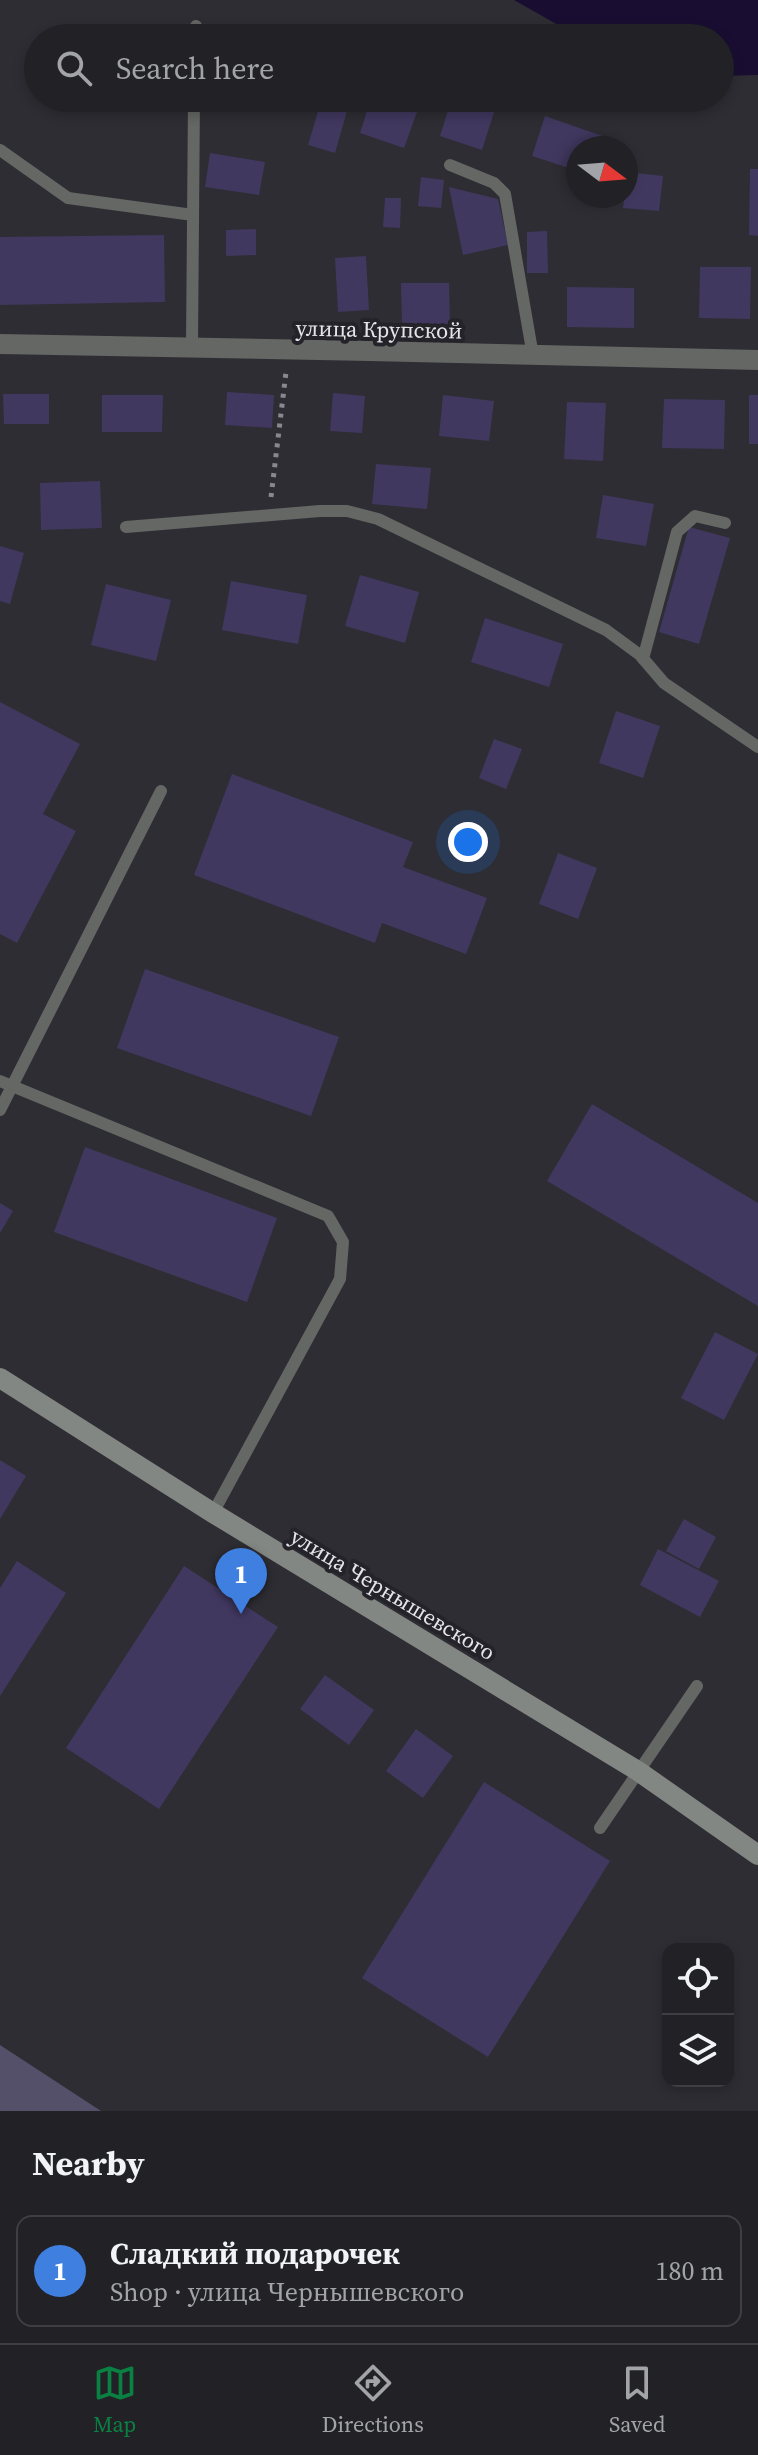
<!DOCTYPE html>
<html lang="en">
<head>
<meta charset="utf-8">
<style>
	:root { --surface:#222226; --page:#2a2a2e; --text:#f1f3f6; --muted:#a2a4a7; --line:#3f3f43; --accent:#0b8043 }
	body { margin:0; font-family:"Source Serif 4",serif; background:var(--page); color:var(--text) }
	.controls { position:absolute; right:24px; bottom:24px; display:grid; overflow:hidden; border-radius:16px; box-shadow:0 4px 12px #0003 }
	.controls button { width:72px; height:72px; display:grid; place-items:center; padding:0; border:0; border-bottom:2px solid var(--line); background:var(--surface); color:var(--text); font:40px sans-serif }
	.compass { position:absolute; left:566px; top:136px; width:72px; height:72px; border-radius:50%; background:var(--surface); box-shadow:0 4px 12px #0003; rotate:106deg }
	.you { position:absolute; left:468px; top:842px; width:28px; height:28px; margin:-20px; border:6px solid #fff; border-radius:50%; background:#1a73e8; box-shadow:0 0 0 12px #1a73e833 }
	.badge { display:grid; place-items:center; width:52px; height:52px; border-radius:50%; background:var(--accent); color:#fff; font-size:26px; font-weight:700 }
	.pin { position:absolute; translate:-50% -66px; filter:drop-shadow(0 2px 4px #0008) }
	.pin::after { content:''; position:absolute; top:42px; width:28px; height:24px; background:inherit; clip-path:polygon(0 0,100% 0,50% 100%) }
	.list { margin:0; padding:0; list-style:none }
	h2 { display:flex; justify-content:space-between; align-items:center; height:104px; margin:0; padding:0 32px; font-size:34px }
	h2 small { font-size:26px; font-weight:400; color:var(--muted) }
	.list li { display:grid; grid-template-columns:52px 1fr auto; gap:24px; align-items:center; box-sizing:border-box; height:112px; margin:0 16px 16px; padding:0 16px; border:2px solid var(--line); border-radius:16px }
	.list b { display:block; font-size:30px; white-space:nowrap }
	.list p { margin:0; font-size:26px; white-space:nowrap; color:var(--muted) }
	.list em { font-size:26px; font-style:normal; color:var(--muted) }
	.icon { flex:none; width:44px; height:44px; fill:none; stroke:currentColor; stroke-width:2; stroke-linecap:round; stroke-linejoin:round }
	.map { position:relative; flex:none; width:758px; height:2111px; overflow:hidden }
	.search { position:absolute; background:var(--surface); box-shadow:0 4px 12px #0003; left:24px; right:24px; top:24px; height:88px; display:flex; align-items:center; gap:20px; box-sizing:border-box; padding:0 28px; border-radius:44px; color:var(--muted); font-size:30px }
	.sheet { height:232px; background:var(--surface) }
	nav { display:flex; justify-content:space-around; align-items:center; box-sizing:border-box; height:112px; border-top:2px solid var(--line); background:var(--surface); font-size:22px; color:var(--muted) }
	nav a { display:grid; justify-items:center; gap:4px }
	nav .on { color:var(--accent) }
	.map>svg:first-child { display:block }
	.green { fill:#55506a }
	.water { fill:#190e31 }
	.building { fill:#41385f }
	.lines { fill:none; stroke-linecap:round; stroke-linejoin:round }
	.path { stroke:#89888e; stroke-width:5; stroke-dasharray:4 6; stroke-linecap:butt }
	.lane { stroke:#646764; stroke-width:12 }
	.street { stroke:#646764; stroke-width:20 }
	.secondary { stroke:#828783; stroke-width:20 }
	.labels { text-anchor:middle; stroke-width:8; stroke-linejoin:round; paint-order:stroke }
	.street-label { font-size:22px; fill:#e6e5ea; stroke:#242329 }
</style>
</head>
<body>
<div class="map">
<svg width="758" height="2111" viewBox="0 0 758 2111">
	<rect width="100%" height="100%" fill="#2e2d33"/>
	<!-- green -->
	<path class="green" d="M0 2045 101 2111H0Z"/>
	<!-- water -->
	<path class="water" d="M514 0H758V75L720 76V38H581Z"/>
	<!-- building -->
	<path class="building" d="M93 27 117 38H88Z
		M322 98 349 104 335 153 308 145Z
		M371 98H422L404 148 360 133Z
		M452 98H471L496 106 482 150 440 136Z
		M545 116 611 139 607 148H578V171L532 156Z
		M210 153 265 162 259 195 205 187Z
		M750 169H758V236L749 235Z
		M627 172 663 176 659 211 623 208Z
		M421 177 444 180 441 208 418 206Z
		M449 187 498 199 508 245 463 255Z
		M385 198H401L400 228 383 227Z
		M256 229V255L226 256V230Z
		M547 231 548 273H527V232Z
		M164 235 165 302 0 305V237Z
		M366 256 369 310 338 312 335 258Z
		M700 267H751L750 319 699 318Z
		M401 283H449L450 325H402Z
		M567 287 634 288V328L567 327Z
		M227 392 274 395 272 428 225 425Z
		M333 393 365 396 362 433 330 431Z
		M3 394H49V424H4Z
		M102 395H163L162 432H102Z
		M443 395 494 401 489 441 439 436Z
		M749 395H758V444H749Z
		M664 399 725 400 724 449 662 448Z
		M567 402 606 403 603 461 564 459Z
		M376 464 431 468 427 509 372 504Z
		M100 481 102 528 41 530 40 483Z
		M603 495 654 504 646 546 596 538Z
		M689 527 730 538 699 644 659 632Z
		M0 546 24 553 10 604 0 601Z
		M360 575 419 592 405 643 345 626Z
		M231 581 307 595 298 644 222 630Z
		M106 584 171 600 156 661 91 645Z
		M485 618 563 644 549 687 471 662Z
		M0 702 80 744 43 814 76 831 17 943 0 934Z
		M616 711 660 726 643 778 599 763Z
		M494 739 522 749 506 789 479 778Z
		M232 774 413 842 403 867 487 898 466 954 382 923 375 943 194 875Z
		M558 853 597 868 578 919 539 904Z
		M145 969 339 1037 311 1116 117 1048Z
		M592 1104 758 1203V1306L547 1181Z
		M85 1147 277 1218 247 1302 54 1232Z
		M0 1203 13 1211 0 1233Z
		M715 1332 758 1354 724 1420 681 1398Z
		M0 1460 26 1476 0 1519Z
		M684 1519 716 1537 699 1569 666 1551Z
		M658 1549 719 1581 700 1617 640 1585Z
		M17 1561 66 1593 0 1696V1588Z
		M184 1566 278 1627 159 1809 66 1748Z
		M325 1675 374 1710 349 1745 300 1709Z
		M416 1729 453 1756 423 1798 386 1771Z
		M484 1782 610 1861 488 2057 362 1978Z"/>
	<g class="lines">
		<!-- path -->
		<path class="path" d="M271 497 286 372"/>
		<!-- lane -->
		<path class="lane" d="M195 38 196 26
			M0 150 68 198 193 215
			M450 165 494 183 505 194 533 356
			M192 345 194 98
			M126 527 320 511H347L378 519 606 630 640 655 664 683 758 747
			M643 659 677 532 695 516 725 523
			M0 1081 328 1216 343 1242 340 1279 213 1513
			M0 1110 161 791
			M600 1828 697 1686"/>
		<!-- street -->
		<path class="street" d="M0 344C253 347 505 355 758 360"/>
		<!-- secondary -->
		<path class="secondary" d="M0 1378 213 1513 638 1771 758 1855"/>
	</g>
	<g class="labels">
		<!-- street labels -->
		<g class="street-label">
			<text transform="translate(379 329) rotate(1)" y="8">улица Крупской</text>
			<text transform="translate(393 1594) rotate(31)" y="8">улица Чернышевского</text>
		</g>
	</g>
</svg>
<div class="controls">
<button><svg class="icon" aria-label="locate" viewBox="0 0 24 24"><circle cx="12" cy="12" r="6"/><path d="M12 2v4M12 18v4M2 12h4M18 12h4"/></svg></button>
<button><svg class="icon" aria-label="layers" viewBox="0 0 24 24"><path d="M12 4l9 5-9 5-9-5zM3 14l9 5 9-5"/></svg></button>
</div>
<svg class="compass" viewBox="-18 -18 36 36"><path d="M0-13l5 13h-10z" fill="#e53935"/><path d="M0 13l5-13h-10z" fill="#a2a4a7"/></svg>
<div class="you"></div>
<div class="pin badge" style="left:241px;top:1614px;background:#3f7fe0">1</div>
<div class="search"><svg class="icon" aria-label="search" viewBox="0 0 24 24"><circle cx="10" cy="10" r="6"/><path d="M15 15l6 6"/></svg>Search here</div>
</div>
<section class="sheet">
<h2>Nearby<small></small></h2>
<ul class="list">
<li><span class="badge" style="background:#3f7fe0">1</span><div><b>Сладкий подарочек</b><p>Shop · улица Чернышевского</p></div><em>180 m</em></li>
</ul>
</section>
<nav>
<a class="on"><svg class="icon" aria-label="map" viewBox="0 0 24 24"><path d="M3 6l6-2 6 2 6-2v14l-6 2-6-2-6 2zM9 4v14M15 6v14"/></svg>Map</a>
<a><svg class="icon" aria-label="directions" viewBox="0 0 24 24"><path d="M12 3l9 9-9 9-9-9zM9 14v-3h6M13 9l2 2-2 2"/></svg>Directions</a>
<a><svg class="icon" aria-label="saved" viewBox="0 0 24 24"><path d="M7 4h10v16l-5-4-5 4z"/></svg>Saved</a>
</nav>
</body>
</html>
